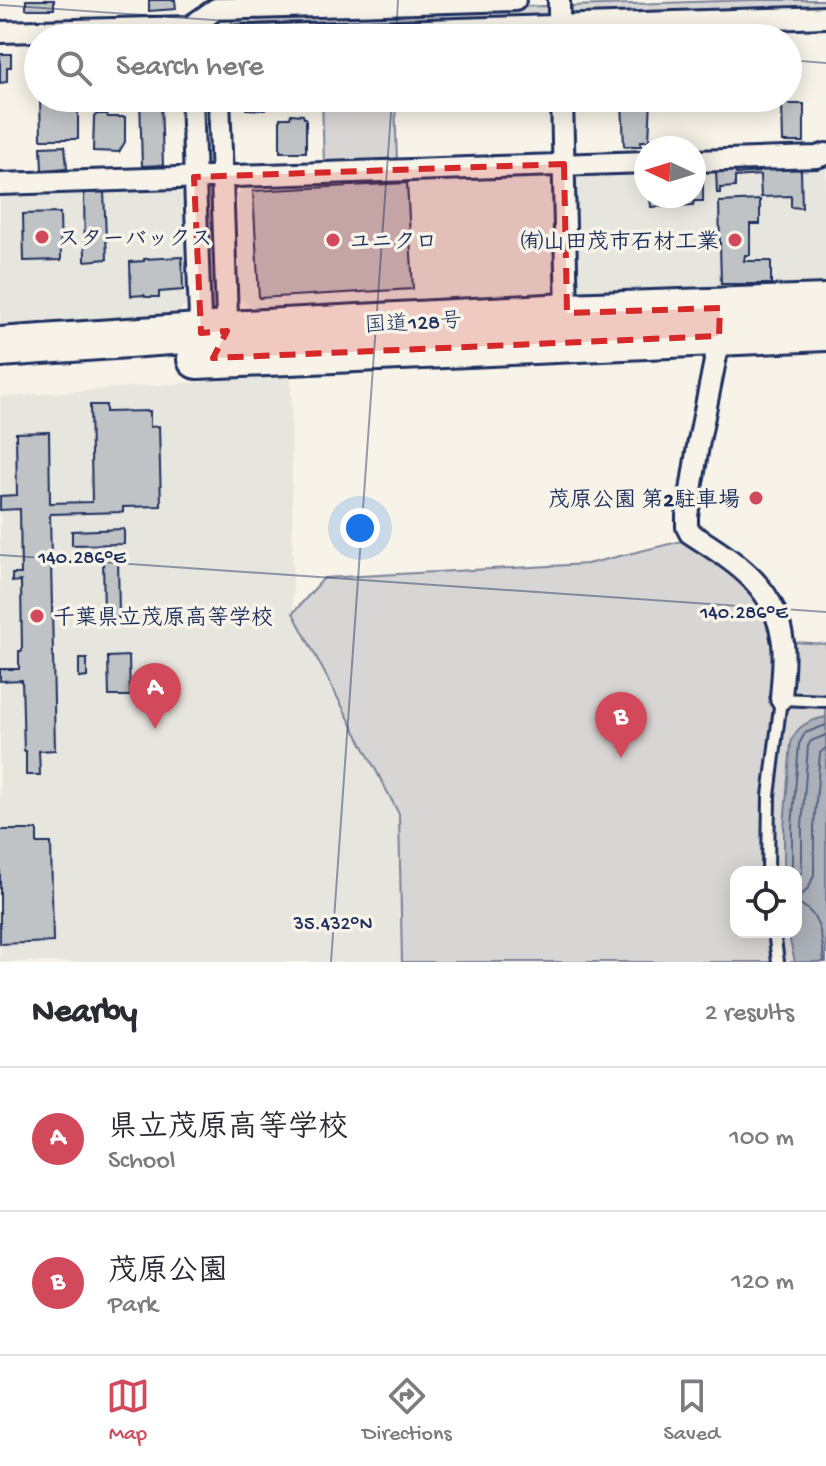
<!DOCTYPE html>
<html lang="en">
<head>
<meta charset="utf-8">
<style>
	:root { --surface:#fff; --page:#f2f2f3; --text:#2b2b33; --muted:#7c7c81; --line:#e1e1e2; --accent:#d1495b }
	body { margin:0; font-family:"Gochi Hand","Klee One",sans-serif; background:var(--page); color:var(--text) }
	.controls { position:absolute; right:24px; bottom:24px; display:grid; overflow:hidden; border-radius:16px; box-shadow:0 4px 20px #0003 }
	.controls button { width:72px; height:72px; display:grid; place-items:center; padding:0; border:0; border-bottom:2px solid var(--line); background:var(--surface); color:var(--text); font:40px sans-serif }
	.compass { position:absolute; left:634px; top:136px; width:72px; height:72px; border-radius:50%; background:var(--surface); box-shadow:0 4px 20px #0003; rotate:274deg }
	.you { position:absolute; left:360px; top:528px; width:28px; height:28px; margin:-20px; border:6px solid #fff; border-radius:50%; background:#1a73e8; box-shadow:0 0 0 12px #1a73e833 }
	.badge { display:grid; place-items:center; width:52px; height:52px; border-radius:50%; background:var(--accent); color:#fff; font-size:26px; font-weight:700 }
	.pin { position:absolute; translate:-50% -66px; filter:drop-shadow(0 2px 4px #0008) }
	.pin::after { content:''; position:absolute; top:42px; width:28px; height:24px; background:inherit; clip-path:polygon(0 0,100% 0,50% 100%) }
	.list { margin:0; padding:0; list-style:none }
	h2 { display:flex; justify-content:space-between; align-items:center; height:104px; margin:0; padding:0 32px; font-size:34px }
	h2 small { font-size:26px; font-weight:400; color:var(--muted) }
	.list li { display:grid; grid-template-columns:52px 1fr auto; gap:24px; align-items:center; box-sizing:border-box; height:144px; padding:0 32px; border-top:2px solid var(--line) }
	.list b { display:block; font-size:30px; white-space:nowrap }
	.list p { margin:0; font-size:26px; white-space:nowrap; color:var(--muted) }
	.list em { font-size:26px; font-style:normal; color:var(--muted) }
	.icon { flex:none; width:44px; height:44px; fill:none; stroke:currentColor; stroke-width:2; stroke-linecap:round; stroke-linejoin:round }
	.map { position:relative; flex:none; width:826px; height:962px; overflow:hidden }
	.search { position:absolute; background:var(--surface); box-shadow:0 4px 20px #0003; left:24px; right:24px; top:24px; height:88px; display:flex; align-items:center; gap:20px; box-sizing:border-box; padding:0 28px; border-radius:44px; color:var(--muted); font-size:30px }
	.sheet { height:392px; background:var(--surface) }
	nav { display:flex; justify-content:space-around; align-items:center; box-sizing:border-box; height:112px; border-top:2px solid var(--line); background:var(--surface); font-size:22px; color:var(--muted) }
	nav a { display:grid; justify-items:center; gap:4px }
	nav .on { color:var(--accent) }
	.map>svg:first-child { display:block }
	.built { fill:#e6e5de }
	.green { fill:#d7d6d4; stroke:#798299; stroke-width:2; fill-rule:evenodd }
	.water { fill:#acb0b9; stroke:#727c95; stroke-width:2 }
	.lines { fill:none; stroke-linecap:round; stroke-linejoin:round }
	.shore { stroke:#556382; stroke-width:2 }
	.building { fill:#c0c3c5; stroke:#1b2f5e; stroke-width:2 }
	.lane-casing { stroke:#1b2f5e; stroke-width:16 }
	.street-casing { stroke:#1b2f5e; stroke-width:26 }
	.highway-casing { stroke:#1b2f5e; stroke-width:44 }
	.lane { stroke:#f7f3e8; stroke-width:10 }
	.street { stroke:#f7f3e8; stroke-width:20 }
	.highway { stroke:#f7f3e8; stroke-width:38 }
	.marked { fill:#d62828; fill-opacity:0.2; stroke:#d62828; stroke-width:6; stroke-dasharray:16 10; stroke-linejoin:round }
	.ticks { fill:none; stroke:#1b2f5e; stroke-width:2; stroke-opacity:0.45 }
	.poi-dot { fill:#d1495b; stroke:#f7f3e8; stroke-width:3 }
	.labels { text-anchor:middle; stroke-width:7; stroke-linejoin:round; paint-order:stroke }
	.poi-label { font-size:22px; font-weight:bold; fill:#1b2f5e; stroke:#f7f3e8; text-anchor:start }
	.street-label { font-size:22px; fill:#1b2f5e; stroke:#f7f3e8 }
	.ticks-label { font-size:20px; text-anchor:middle; fill:#1b2f5e; stroke:#f7f3e8; stroke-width:7; stroke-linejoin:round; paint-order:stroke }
</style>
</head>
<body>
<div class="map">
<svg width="826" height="962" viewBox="0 0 826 962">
	<rect width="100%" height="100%" fill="#f7f3e8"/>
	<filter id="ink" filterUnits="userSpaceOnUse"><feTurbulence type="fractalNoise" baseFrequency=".0125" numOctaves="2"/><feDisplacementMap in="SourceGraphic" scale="16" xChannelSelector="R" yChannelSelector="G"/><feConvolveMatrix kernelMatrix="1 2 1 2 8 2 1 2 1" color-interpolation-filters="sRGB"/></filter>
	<g filter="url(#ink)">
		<!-- built -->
		<path class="built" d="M826 163V284L573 293 569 174 646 171V196H694V169Z
			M559 172 562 292 254 310 240 297 237 195 247 184Z
			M171 186 182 194 186 305 176 314 0 327V192Z
			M291 375 293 613 399 814 402 962H0V397Z"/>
		<!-- green -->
		<path class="green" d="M752 0H825L826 2 824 7 572 18V6Z
			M545 6 550 11 548 18 232 27V18L236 17Z
			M199 98H212V165H204Z
			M322 98H395L397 162 324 165Z
			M206 184 214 186 217 310H209L203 187Z
			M686 540 733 568 759 595 777 641 826 644V962H402L399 814 293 613 324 578 587 564ZM736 872H796V932H736Z"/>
		<!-- water -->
		<path class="water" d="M826 717V962H795L788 932H796V872H784V827L791 743C796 726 809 720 826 717Z"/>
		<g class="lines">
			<!-- shore -->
			<path class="shore" d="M792 872V827L799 744 805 733 826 725
				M796 884 802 871V827L808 746 811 741 826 735
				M824 962C823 947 822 927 812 914 808 909 801 905 797 901L809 887 814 875V827L820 753 826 748"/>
		</g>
		<!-- building -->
		<path class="building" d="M26 0H54V9H26Z
			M149 0H175L176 9 149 11Z
			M0 54H11V67H7V82L0 83Z
			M40 98H79V104L78 105V139H41Z
			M93 98H119V103L93 104Z
			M140 98H161L163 165 142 166Z
			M247 98H272L273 107H265V110L247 109Z
			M651 99 649 141H641V146H624L622 101Z
			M782 104H804V142H783Z
			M97 114H107L108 117H125V142L119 152 93 151 94 117Z
			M291 114 303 115 304 118H306V152H280V118H290Z
			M65 146 67 168 42 170 41 147Z
			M797 168 801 171 802 208 791 207V196L761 197 760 175 735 177V187L720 188V193H717L716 170H735L736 174 759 172 760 170Z
			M694 171H703V201H694L693 205 651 207 650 196H694Z
			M407 183 413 289 259 298 253 191Z
			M104 192 107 259 85 261 84 193Z
			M760 200V224H750V255H745L744 261H771V284H721L719 202Z
			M60 213 61 260 24 261 23 214Z
			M182 257 183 290 159 292V297H146L144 295 131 296 130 262 144 261V259Z
			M90 405H106V412L150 411V427L159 426 161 506 123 507V512L50 514 55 750 39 751 40 775H26V751H24L22 680 0 681V669H19V651H22L21 581 12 582V574H21L20 509 0 510V496L17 495 16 433 49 432 50 503 92 502Z
			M124 529V544L72 545V531Z
			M103 556H118L119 618H104Z
			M129 656 130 696H109L108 657Z
			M79 659H87V677L79 678Z
			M0 830H37V843H51L53 942 0 944Z"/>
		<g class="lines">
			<defs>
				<path id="lane" d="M768 872 769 796 781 699 826 701
					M774 932 778 962"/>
				<path id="street" d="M559 0V38
					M190 27 216 9 515 0
					M0 32 190 27 217 37 826 17
					M192 98 200 318 201 333 205 340
					M219 98 227 316V331L224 337
					M562 98 567 313
					M694 161 817 157 826 154
					M0 184 646 162
					M719 328 717 351 698 446 687 516V527L690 533C734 562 776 585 783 643 785 661 782 681 781 699"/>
				<path id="highway" d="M0 347 227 331 567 313 826 304
					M197 359 826 331"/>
			</defs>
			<!-- lane casing -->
			<use href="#lane" class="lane-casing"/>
			<!-- street casing -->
			<use href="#street" class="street-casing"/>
			<!-- highway casing -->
			<use href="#highway" class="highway-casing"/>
			<!-- lane -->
			<use href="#lane" class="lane"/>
			<!-- street -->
			<use href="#street" class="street"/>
			<!-- highway -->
			<use href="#highway" class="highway"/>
		</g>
	</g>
	<!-- marked area -->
	<path class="marked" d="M564 164 567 313 720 308 719 336 213 358 227 331 201 333 194 177Z"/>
	<!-- ticks -->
	<path class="ticks" d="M0 5 467 38M396 38 398 0M788 60 826 63M0 555 826 612M331 962 392 98"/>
	<!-- markers -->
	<g class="poi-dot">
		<circle cx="42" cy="237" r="8"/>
		<circle cx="333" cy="240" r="8"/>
		<circle cx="735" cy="240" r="8"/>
		<circle cx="756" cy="498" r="8"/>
		<circle cx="37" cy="616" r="8"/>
	</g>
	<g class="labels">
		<!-- poi labels -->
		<g class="poi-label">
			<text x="58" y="245">スターバックス</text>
			<text x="349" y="248">ユニクロ</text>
			<text x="719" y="248" text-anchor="end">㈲山田茂市石材工業</text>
			<text x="740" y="506" text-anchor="end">茂原公園 第2駐車場</text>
			<text x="53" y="624">千葉県立茂原高等学校</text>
		</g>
		<!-- street labels -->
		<g class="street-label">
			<text transform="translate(413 321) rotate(-3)" y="8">国道128号</text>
		</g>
	</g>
	<g class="ticks-label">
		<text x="82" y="563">140.286°E</text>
		<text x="744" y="618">140.286°E</text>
		<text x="333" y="929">35.432°N</text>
	</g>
</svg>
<div class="controls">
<button><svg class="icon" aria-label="locate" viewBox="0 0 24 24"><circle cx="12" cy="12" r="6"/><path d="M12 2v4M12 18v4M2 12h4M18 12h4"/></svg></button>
</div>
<svg class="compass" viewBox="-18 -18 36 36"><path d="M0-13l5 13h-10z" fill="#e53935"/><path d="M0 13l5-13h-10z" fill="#7c7c81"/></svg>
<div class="you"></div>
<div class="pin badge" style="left:155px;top:729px">A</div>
<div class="pin badge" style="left:621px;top:758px">B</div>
<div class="search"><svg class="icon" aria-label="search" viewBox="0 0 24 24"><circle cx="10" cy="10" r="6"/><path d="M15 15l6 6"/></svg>Search here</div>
</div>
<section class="sheet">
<h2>Nearby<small>2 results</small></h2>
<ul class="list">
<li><span class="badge">A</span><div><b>県立茂原高等学校</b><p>School</p></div><em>100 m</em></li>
<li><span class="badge">B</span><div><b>茂原公園</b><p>Park</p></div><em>120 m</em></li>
</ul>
</section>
<nav>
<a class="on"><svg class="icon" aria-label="map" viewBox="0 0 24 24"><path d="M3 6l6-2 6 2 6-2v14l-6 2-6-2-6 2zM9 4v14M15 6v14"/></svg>Map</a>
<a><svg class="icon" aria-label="directions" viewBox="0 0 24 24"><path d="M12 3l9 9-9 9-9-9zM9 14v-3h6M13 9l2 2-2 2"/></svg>Directions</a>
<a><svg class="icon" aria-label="saved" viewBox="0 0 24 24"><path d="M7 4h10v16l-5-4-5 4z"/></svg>Saved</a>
</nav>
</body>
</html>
